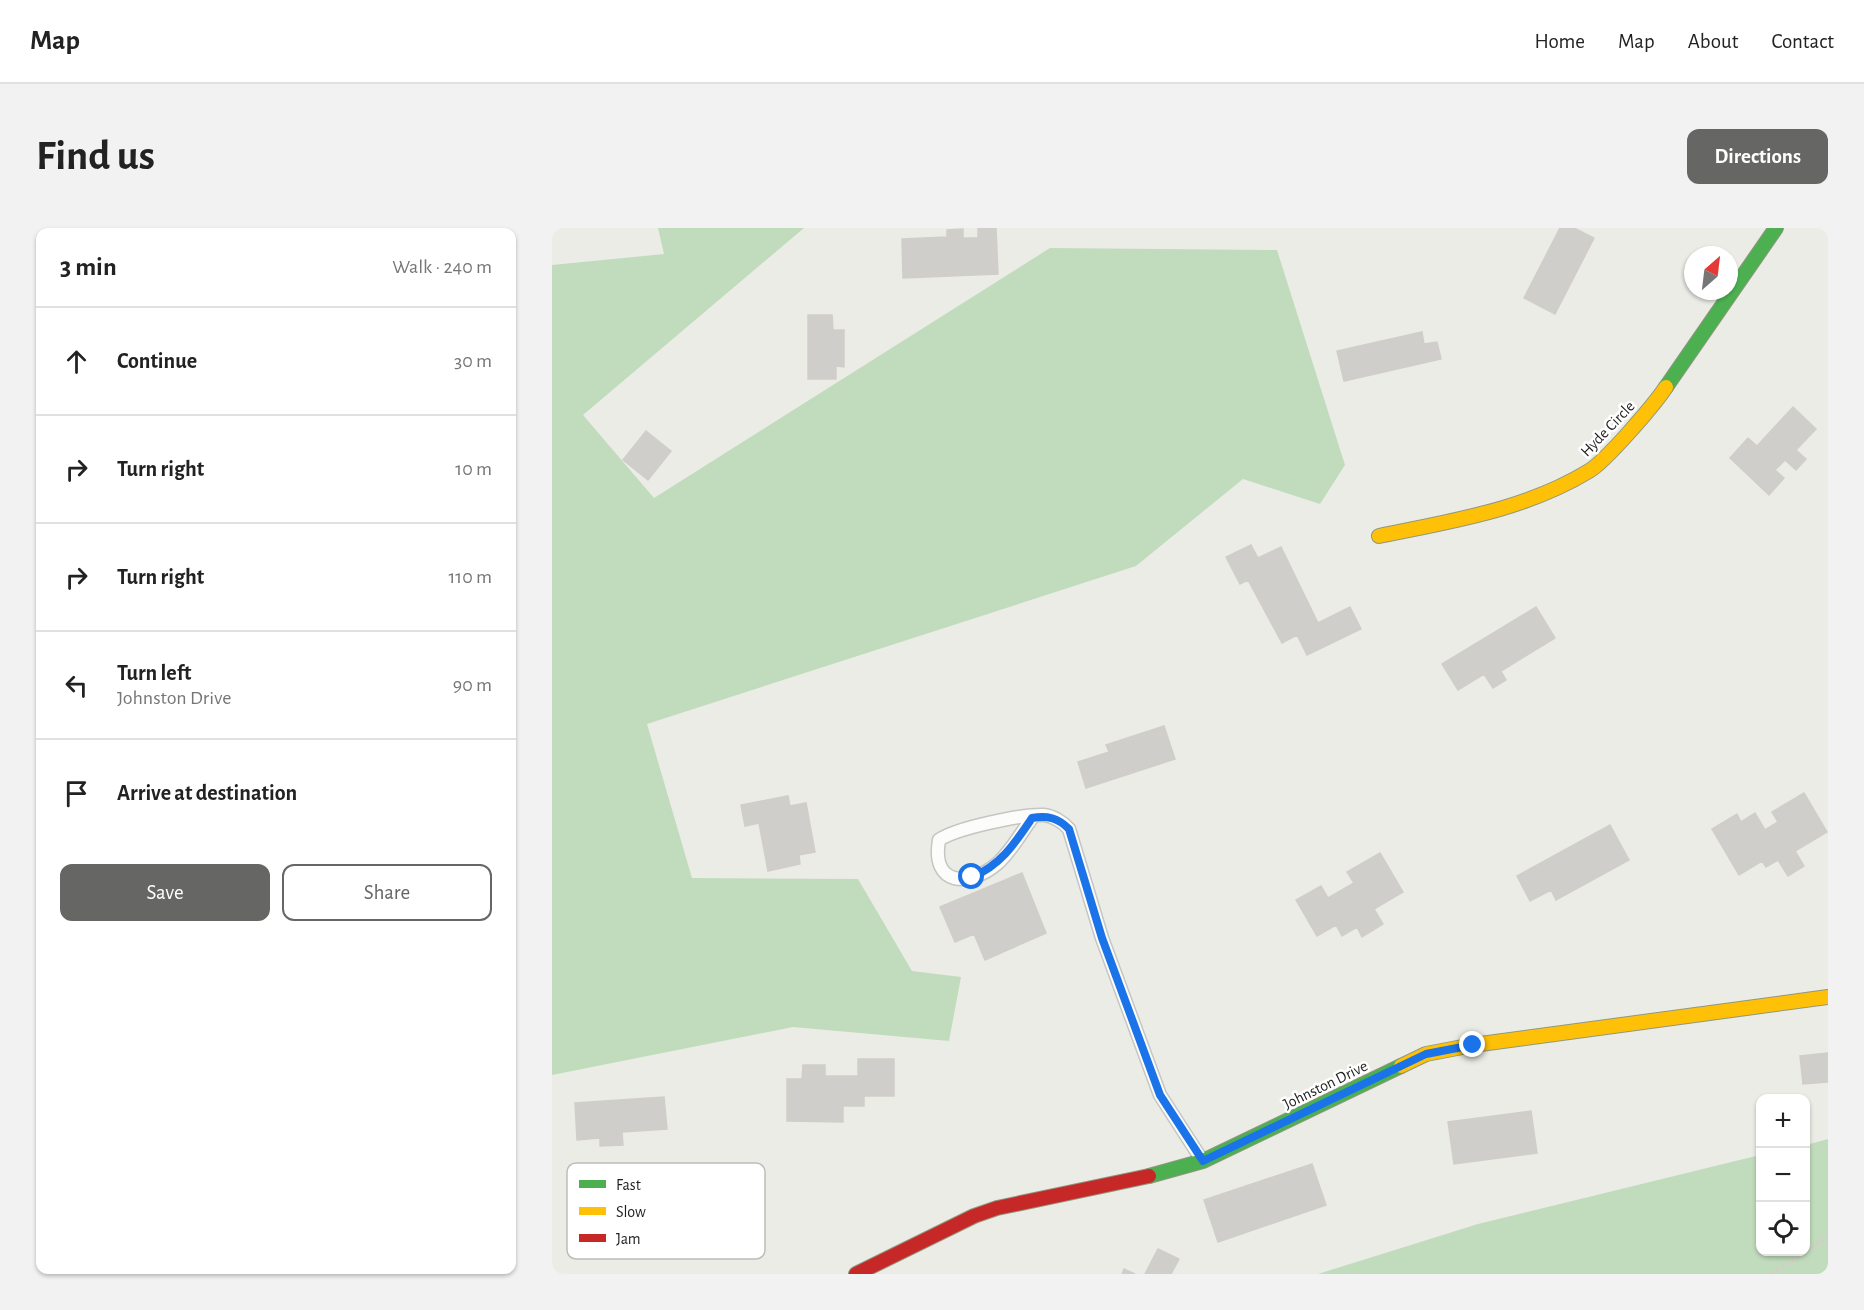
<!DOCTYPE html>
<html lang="en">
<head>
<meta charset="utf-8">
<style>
	:root { --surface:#fff; --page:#f2f2f2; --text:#222; --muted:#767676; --line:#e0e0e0; --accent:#666664 }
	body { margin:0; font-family:"Alegreya Sans",sans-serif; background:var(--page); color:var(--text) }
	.controls { position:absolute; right:18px; bottom:18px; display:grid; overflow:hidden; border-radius:12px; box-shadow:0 2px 4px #0004 }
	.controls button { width:54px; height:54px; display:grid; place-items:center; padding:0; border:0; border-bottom:2px solid var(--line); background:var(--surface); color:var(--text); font:30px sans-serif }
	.compass { position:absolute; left:1132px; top:18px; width:54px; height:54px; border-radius:50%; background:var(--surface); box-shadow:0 2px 4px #0004; rotate:28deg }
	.stop { position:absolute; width:18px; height:18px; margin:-14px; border:4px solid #1a73e8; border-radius:50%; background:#fff }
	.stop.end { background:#1a73e8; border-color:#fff; box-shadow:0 2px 6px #0008 }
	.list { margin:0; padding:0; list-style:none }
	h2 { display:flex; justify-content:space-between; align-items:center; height:78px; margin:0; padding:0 24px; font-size:26px }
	h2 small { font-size:20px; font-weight:400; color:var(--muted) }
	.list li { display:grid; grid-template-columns:39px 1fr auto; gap:18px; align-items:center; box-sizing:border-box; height:108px; padding:0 24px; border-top:2px solid var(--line) }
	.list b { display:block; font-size:22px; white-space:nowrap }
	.list p { margin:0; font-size:20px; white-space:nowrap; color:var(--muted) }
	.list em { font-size:20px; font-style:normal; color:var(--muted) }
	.actions { display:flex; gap:12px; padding:18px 24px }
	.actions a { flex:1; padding:14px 0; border:2px solid var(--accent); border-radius:12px; text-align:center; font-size:21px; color:var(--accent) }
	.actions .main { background:var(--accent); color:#fff }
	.icon { flex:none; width:33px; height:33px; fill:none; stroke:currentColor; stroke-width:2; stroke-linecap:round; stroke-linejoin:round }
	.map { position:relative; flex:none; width:1276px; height:1046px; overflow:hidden; border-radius:12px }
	header { display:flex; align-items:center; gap:36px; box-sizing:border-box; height:84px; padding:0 30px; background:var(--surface); border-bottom:2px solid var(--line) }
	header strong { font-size:28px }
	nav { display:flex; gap:33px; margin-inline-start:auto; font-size:21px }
	.intro { display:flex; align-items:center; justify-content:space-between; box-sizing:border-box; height:144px; padding:0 36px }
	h1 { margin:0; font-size:42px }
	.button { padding:15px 27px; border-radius:12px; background:var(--accent); color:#fff; font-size:21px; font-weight:700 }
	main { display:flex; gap:36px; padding:0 36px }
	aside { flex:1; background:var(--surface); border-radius:12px; box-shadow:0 2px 4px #0004 }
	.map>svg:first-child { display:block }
	.forest { fill:#c1dcbc }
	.building { fill:#cfceca; stroke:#d0cec8; stroke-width:1.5 }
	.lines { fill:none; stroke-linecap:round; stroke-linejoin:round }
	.lane-casing { stroke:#c5c5c3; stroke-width:15 }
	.fast-casing { stroke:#90977f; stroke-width:16 }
	.slow-casing { stroke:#90977f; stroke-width:16 }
	.jam-casing { stroke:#90977f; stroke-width:16 }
	.path { stroke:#d6ccc7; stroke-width:4; stroke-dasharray:3 3; stroke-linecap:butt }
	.lane { stroke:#fcfcfb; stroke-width:12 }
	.fast { stroke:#4caf50; stroke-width:14 }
	.slow { stroke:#ffc107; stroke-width:14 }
	.jam { stroke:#c62828; stroke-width:14 }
	.route { stroke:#1a73e8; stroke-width:8 }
	.labels { text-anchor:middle; stroke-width:5; stroke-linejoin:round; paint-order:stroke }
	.street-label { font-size:16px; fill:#1e1e1e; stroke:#fff }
	.key { fill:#fff; stroke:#bcbcbc; stroke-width:1.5 }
	.key-label { font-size:16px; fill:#1e1e1e }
</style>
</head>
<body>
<header>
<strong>Map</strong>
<nav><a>Home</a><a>Map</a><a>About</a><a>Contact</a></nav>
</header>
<div class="intro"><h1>Find us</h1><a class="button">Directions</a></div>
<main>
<aside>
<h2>3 min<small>Walk · 240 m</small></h2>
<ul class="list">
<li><svg class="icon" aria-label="ahead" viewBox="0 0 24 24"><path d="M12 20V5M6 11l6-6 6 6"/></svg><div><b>Continue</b></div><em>30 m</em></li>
<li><svg class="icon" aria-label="right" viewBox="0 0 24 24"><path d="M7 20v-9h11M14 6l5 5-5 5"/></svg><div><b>Turn right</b></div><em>10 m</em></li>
<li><svg class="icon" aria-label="right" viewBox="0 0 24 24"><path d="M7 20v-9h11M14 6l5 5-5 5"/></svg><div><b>Turn right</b></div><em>110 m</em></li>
<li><svg class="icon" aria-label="left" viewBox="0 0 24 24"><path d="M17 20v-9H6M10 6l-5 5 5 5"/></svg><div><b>Turn left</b><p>Johnston Drive</p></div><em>90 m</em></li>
<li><svg class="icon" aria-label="arrive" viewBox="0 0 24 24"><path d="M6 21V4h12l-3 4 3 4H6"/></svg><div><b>Arrive at destination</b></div></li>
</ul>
<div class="actions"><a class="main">Save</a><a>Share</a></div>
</aside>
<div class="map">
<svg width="1276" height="1046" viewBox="0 0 1276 1046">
	<rect width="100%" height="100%" fill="#ecece7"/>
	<!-- forest -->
	<path class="forest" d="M106 0H252L31 187 102 270 498 20 725 22 793 237 768 276 691 251 584 338 95 496 140 650 306 651 360 743 409 749 397 813 241 799 0 847V37L112 26Z
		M1276 911V1046H766L926 996 1208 927V1024H1254V917Z"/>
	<!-- building -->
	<path class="building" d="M426 0H444L446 46 351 50 350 11 395 9V2L411 1V10H426Z
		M1008 0H1022L1042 10 1003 86 972 70Z
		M256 87H280L281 102H292V139L284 138V151H256Z
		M870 104 872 116 885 114 889 131 792 153 785 123Z
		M1241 179 1264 201 1244 222 1254 231 1244 242 1233 232 1223 242 1232 250 1217 267 1178 230 1196 210 1205 218Z
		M94 203 119 223 96 252 71 232Z
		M699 317 706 330 729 319 766 395 798 379 809 401 755 427 745 407 730 415 696 352 688 356 674 329Z
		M984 379 1003 410 949 443 954 452 941 460 932 446 906 462 890 436Z
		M612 498 623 531 534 560 526 534 557 524 554 517Z
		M1252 565 1275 604 1243 623 1252 638 1236 648 1226 632 1214 639 1210 633 1187 647 1160 601 1185 586 1189 594 1203 585 1213 602 1226 594 1220 584Z
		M236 568 238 578 254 575 263 624 247 627 248 636 216 643 207 595 193 598 189 577Z
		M1058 597 1077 632 1004 672 999 662 978 673 965 648Z
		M828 625 851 664 822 681 831 696 810 709 805 699 790 708 784 697 765 708 744 672 769 658 776 670 802 655 795 644Z
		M470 645 494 705 433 732 422 706 403 714 388 679Z
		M1276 825V854L1251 856 1248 828Z
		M306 831H342V868H312V878H291V894L235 893V851H250L251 837H273V848H306Z
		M112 869 115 901 70 904 71 917 48 918V910L25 912 23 875Z
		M979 883 985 925 902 936 896 894Z
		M760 936 774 977 666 1014 652 972Z
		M606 1021 627 1031 619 1046H593Z
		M572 1041 583 1046H570Z"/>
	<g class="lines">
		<defs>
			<path id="lane" d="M480 590C469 605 460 622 446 635 417 660 379 658 387 612 404 600 471 586 492 587 501 588 511 594 517 601L550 710 608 867 650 932"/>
			<path id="fast" d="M1114 159 1224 0
				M597 948 651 933 849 838"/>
			<path id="slow" d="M827 308C899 293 973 282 1037 243 1054 233 1102 177 1114 159
				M849 838 874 826 921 817 1276 769"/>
			<path id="jam" d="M304 1046 422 988 445 980 597 948"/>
		</defs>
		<!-- lane casing -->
		<use href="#lane" class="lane-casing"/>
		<!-- fast casing -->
		<use href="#fast" class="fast-casing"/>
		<!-- slow casing -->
		<use href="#slow" class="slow-casing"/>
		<!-- jam casing -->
		<use href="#jam" class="jam-casing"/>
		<!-- path -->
		<path class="path" d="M1254 1023 1276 1009
			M1219 1046 1253 1024"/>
		<!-- lane -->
		<use href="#lane" class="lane"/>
		<!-- fast -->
		<use href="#fast" class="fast"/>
		<!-- slow -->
		<use href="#slow" class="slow"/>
		<!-- jam -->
		<use href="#jam" class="jam"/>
	</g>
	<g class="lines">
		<!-- route -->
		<path class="route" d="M420 649C449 637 463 615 480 590 495 587 506 590 517 601L550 710 608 867 651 933 874 826 921 817"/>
	</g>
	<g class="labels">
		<!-- street labels -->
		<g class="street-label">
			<text transform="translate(1055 200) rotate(-46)" y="6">Hyde Circle</text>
			<text transform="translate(773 856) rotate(-26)" y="6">Johnston Drive</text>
		</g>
	</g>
	<!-- legend -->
	<rect x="15" y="935" width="198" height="96" rx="9" class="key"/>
	<rect x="27" y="952" width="27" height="8" fill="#4caf50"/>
	<rect x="27" y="979" width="27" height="8" fill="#ffc107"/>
	<rect x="27" y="1006" width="27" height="8" fill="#c62828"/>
	<g class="key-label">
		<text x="64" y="962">Fast</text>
		<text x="64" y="989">Slow</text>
		<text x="64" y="1016">Jam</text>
	</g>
</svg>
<div class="controls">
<button>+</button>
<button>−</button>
<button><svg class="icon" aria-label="locate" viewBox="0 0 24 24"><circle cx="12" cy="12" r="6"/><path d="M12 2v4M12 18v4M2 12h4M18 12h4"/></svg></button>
</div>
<svg class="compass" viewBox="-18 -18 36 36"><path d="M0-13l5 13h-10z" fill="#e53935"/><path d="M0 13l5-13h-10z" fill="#767676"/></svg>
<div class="stop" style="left:420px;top:649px"></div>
<div class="stop end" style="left:921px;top:817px"></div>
</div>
</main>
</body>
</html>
